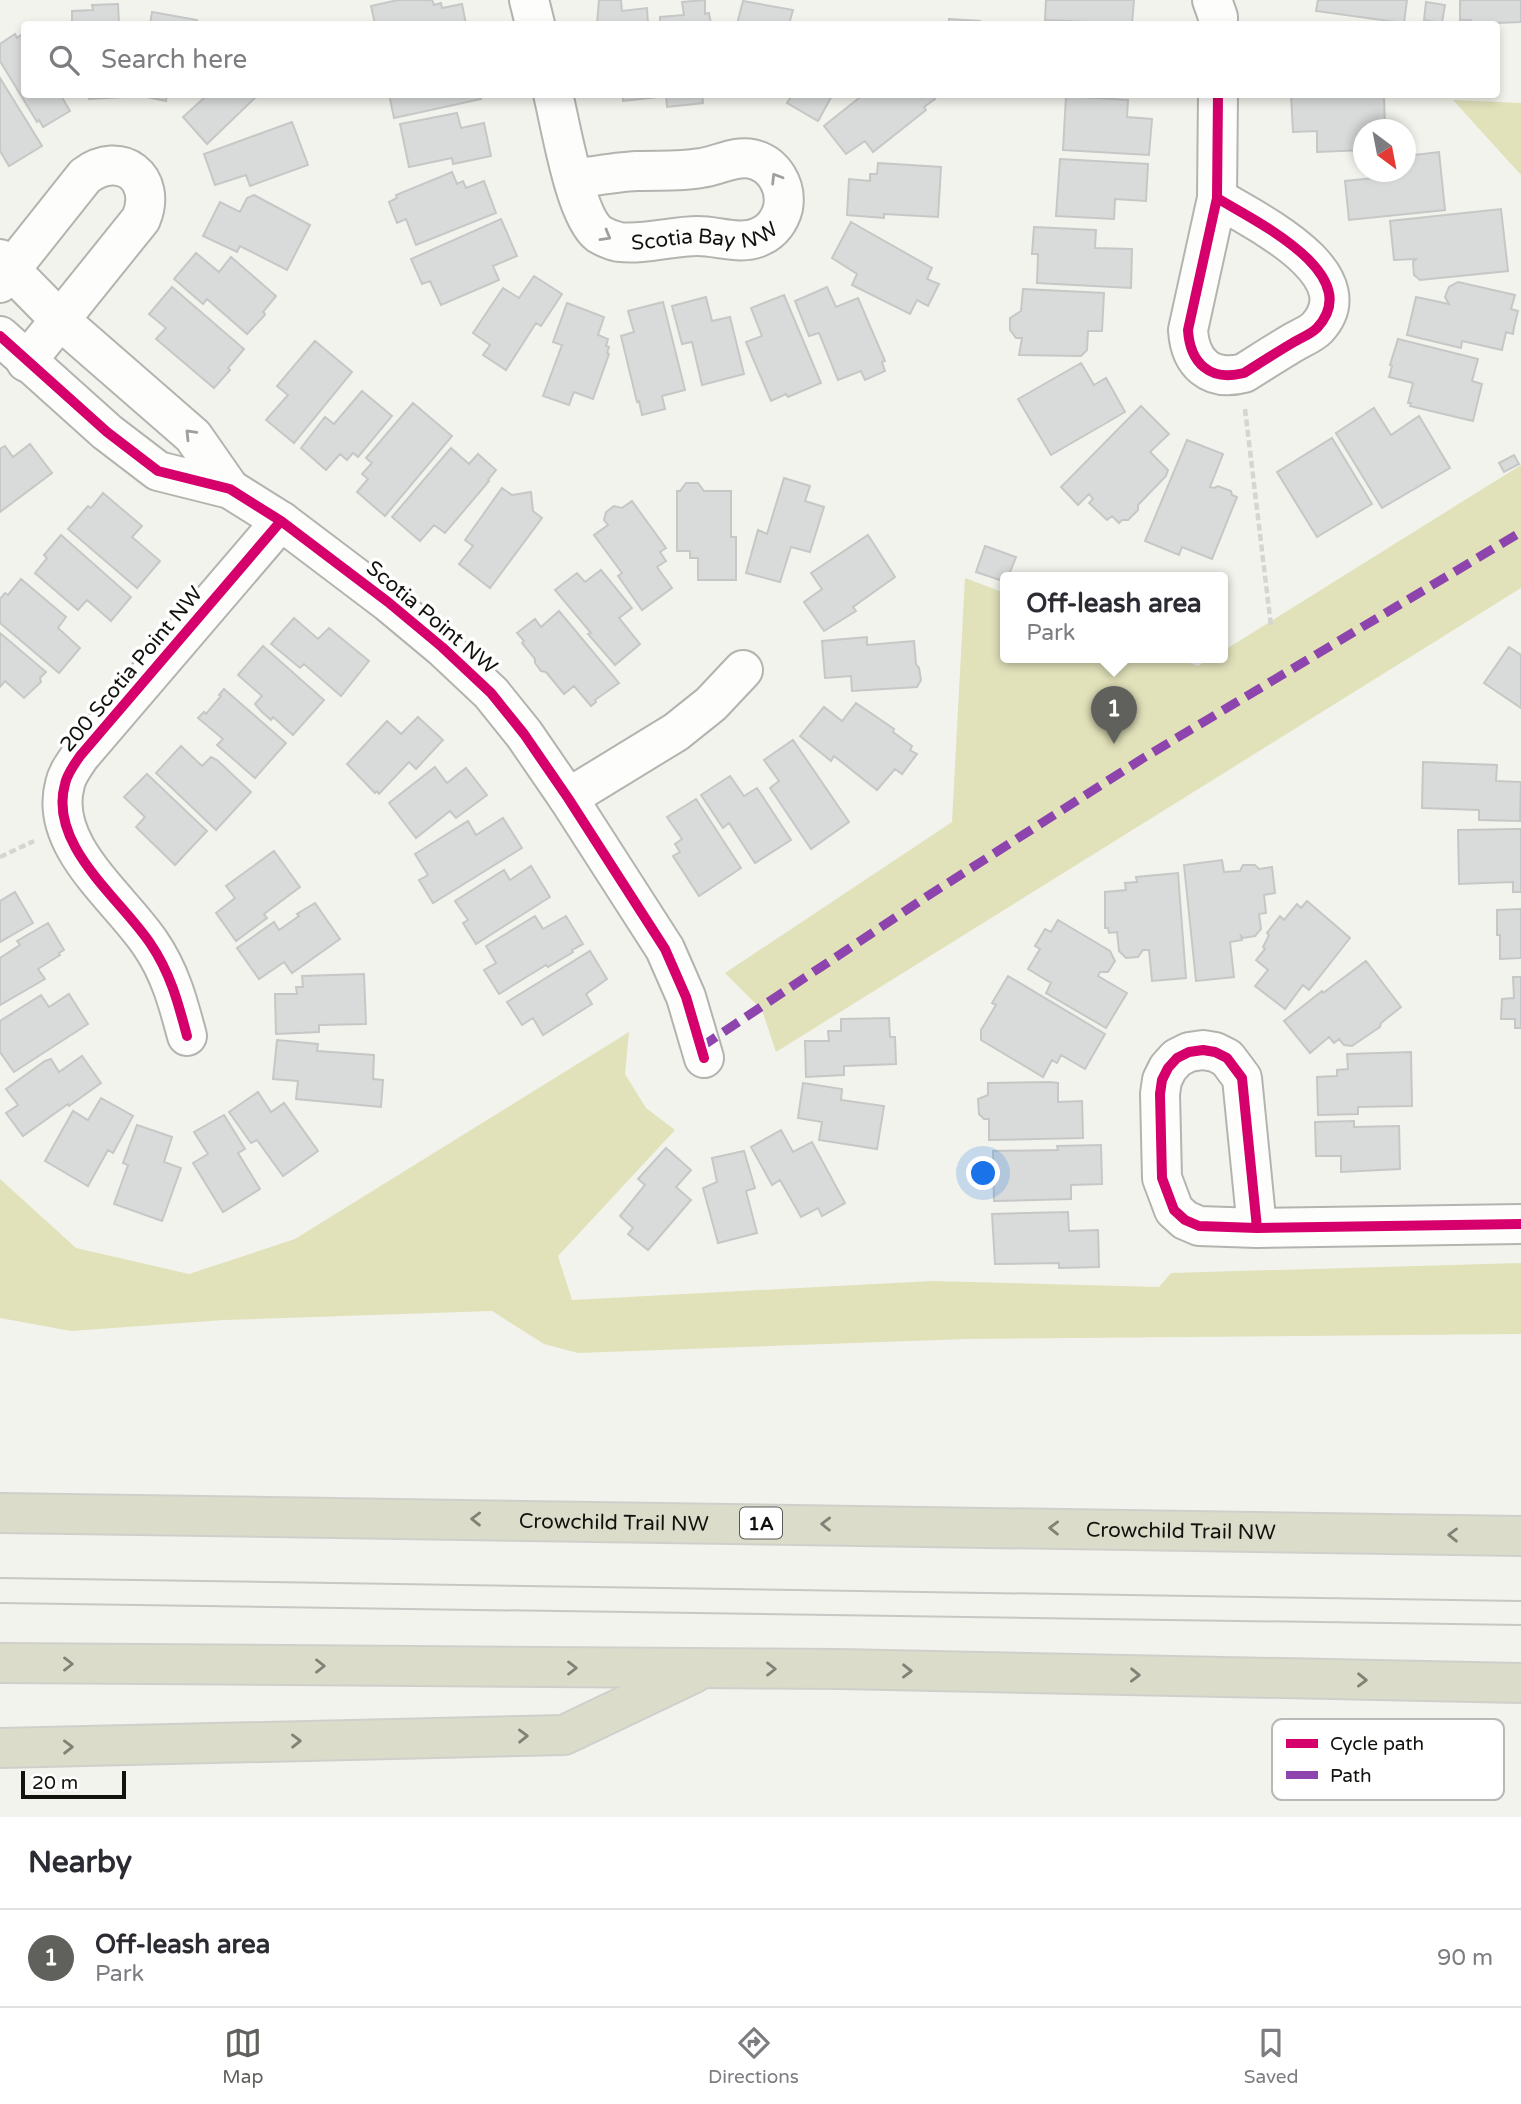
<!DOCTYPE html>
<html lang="en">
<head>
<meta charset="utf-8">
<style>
	:root { --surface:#fff; --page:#f2f2f3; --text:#2b2b33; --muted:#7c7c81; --line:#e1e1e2; --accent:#60615c }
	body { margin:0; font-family:"Varela Round",sans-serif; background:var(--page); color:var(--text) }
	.compass { position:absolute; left:1353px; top:119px; width:63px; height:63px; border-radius:50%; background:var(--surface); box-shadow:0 4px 10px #0003; rotate:148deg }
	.scale { position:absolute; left:21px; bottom:18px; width:105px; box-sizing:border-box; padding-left:7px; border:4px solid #12120e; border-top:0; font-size:19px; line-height:24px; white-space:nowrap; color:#12120e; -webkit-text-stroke:5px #fff; paint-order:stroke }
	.you { position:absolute; left:984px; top:1174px; width:24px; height:24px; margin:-18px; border:5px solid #fff; border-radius:50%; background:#1a73e8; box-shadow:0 0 0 10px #1a73e833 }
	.badge { display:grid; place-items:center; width:46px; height:46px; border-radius:50%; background:var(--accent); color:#fff; font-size:23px; font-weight:700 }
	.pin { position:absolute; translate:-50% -58px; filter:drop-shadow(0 2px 4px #0008) }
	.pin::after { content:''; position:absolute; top:37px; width:24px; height:21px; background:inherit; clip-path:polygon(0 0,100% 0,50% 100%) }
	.popup { position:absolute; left:1000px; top:572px; width:228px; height:91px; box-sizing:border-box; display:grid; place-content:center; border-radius:7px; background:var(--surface); filter:drop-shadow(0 2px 5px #0005); font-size:23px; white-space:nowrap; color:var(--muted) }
	.popup b { font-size:26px; color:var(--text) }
	.popup::after { content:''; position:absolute; left:50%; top:100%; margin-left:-14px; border:14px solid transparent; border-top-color:var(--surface) }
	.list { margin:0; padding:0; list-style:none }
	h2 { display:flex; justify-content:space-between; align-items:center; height:91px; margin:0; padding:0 28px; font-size:30px }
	h2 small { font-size:23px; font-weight:400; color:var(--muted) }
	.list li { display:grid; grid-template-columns:46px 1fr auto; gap:21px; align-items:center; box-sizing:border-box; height:98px; padding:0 28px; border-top:2px solid var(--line) }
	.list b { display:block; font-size:26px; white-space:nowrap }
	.list p { margin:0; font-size:23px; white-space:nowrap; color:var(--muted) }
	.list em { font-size:23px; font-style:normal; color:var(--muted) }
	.icon { flex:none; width:38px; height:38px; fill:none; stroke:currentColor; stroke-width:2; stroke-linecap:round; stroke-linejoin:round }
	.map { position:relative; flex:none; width:1521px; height:1817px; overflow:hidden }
	.search { position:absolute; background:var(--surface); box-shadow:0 4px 10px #0003; left:21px; right:21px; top:21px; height:77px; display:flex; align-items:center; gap:18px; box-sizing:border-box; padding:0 24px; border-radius:7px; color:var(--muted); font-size:26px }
	.sheet { height:189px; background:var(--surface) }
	nav { display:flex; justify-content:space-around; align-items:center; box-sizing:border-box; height:98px; border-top:2px solid var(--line); background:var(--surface); font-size:19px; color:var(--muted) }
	nav a { display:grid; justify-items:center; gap:4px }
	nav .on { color:var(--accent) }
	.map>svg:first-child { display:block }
	.green { fill:#e1e1ba }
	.building { fill:#d9dbda; stroke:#c5c8c6; stroke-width:2 }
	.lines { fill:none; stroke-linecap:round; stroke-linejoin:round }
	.minor-casing { stroke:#b3b4af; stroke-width:42 }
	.motorway-casing { stroke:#cfd0cc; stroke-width:42 }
	.path { stroke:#d5d5d2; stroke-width:4.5; stroke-dasharray:7 3.5; stroke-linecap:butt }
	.minor { stroke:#fdfdfc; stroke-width:38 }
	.motorway { stroke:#dcdcca; stroke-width:38 }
	.tram { stroke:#c7c7c5; stroke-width:2 }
	.quiet { stroke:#8e44ad; stroke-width:9; stroke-dasharray:18 9; stroke-linecap:butt }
	.cycleway-casing { stroke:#fff; stroke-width:15 }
	.cycleway { stroke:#d6006c; stroke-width:10 }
	.oneway { stroke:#9f9f9d }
	.oneway2 { stroke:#818175 }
	.labels { text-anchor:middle; stroke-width:7; stroke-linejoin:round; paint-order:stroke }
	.shield { fill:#fff; stroke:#595956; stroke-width:2 }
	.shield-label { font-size:19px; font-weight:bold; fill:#12120e }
	.street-label { font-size:21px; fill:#12120e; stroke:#fff }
	.key { fill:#fff; stroke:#b8b8b7; stroke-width:2 }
	.key-label { font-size:19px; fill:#12120e }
</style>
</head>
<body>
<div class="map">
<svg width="1521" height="1817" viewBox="0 0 1521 1817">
	<rect width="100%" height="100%" fill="#f2f3ec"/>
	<!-- green -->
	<path class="green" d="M1453 100 1521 103V175Z
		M1521 465V588L776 1052 762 1010 725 973 952 822 965 578 1005 593 1006 658H1177L1198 666 1211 658H1222L1223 651Z
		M629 1032 625 1074 646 1108 675 1130 558 1256 572 1300 932 1281 1159 1287 1171 1273 1521 1263V1334L966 1339 578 1353 544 1344 492 1311 224 1320 71 1331 0 1318V1179L76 1248 189 1274 295 1239Z"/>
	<!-- building -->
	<path class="building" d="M398 0H432L434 5 441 3 442 8 462 4 466 24H375L371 6Z
		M599 0H621L622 11 647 8 648 24H597Z
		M705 0V14L709 13 711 24H660V17L684 15 682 2Z
		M1046 0H1134L1132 24 1045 20Z
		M1318 0H1407L1404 23 1316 11Z
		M1460 0H1521V22L1471 24V20H1460Z
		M743 1 793 10 789 24H737Z
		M1426 2 1445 5 1442 23 1424 20Z
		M118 4 119 24H72V11L93 10 92 5Z
		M152 12 197 20 196 24H150Z
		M949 19 980 21V24H949Z
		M24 33V94H60L70 111 43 127 39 120 37 122 0 61V44L15 34 17 38Z
		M0 78 42 146 9 166 0 151Z
		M89 94H123V97L89 99Z
		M132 94H167L166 101Z
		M202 94H259L207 144 183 117 205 97Z
		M389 94H480L481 99 394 118Z
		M623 94H658L659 97 623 101Z
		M666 94H702L703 103 667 107Z
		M793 94H833L818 121 787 103Z
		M864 94H931L935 99 924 107 926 110 873 152 865 141 846 154 824 126Z
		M1384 94 1385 130H1364V150L1317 152V131L1293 132 1291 95Z
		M1066 96 1128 100 1127 117 1152 119 1149 155 1063 150Z
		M457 113 461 128 484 123 491 156 453 164 452 158 409 167 400 124Z
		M292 122 308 165 250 186 246 175 215 185 204 154Z
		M1439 152 1445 210 1349 220 1345 181 1375 178 1374 172H1406V156Z
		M1060 159 1148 164 1146 201 1115 199 1114 219 1056 216Z
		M878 163 941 167 938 217 884 214V218L847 215 849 179 870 181V174H877Z
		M452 172 457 184 463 181 466 188 484 181 496 213 416 245 406 219 397 223 389 202 397 198 396 195Z
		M254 195 310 225 287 270 240 246 237 252 203 236 220 202 240 212 247 198Z
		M1501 209 1508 271 1420 280 1414 275 1413 262 1416 259 1394 260 1390 221Z
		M501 219 517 256 493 266 499 280 441 305 430 281 422 284 411 259Z
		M851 222 932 268 927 279 939 284 928 306 917 300 910 314 852 285 857 274 832 258Z
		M1034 227 1096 230 1095 248 1132 249 1131 288 1037 283 1038 254H1032Z
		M196 253 219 272 231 257 276 296 263 312 265 314 264 316 247 334 207 299 203 304 174 279Z
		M534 276 562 294 541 326 536 323 506 370 483 355 490 345 473 333 503 288 519 298Z
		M1458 282 1515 295 1511 309 1518 311 1514 327 1513 334 1506 332 1502 350 1462 341 1461 348 1407 335 1416 297 1449 304 1445 297 1449 287Z
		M172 287 244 349 228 368 230 370 214 388 156 339 166 328 149 314Z
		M827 287 836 307 858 298 885 361 882 362 885 371 865 380 861 371 838 380 819 333 809 336 795 301Z
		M1023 289 1104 293 1102 331H1088L1087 350 1081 356 1019 355 1022 338H1016L1010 330V318L1021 311Z
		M784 295 821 383 788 397 786 394 771 401 746 342 762 336 751 308Z
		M706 297 712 321 730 317 744 374 702 385 692 342 682 344 672 306Z
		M663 302 685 390 662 396 665 409 642 415 639 401 637 402 621 336 634 332 628 311Z
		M567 303 604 317 598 335 608 339 606 346 609 347 607 353 609 354 593 399 574 392 569 405 543 396 562 345 553 342Z
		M1398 339 1478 359 1472 381 1482 384 1473 421 1410 406 1411 403H1408L1413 383 1389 377 1392 366 1390 365Z
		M315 341 352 372 294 443 266 420 288 395 277 386Z
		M1081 363 1094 385 1106 378 1125 412 1051 455 1018 399Z
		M362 391 392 416 358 457 353 453 347 460 340 454 326 470 301 448 325 417 334 424Z
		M413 403 452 436 385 516 357 492 368 479 362 474 372 463 366 458Z
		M1141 406 1169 434 1150 452 1168 470 1166 476 1138 505V510L1128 520H1122L1119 523 1112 516 1107 520 1089 503 1093 499 1089 494 1078 505 1061 487Z
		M1374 408 1391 435 1419 416 1450 468 1382 508 1336 433Z
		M1332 438 1372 504 1317 537 1277 472Z
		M1187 440 1223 454 1210 487 1214 488 1218 486 1231 491 1232 495 1237 497 1212 559 1182 547 1179 555 1145 541Z
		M30 444 52 473 0 512V449L5 446 13 457Z
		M451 448 469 464 478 454 496 470 488 480 489 481 445 533 434 525 420 541 392 517Z
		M1514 455 1519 464 1504 472 1499 463Z
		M784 478 810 486 805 501 824 507 810 552 791 547 780 582 746 573 758 530 767 534Z
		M686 483H698L704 491H731V537H736V580H698V558H690V551H677V491H680Z
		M502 488 512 495 531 492 533 511 542 518 490 588 459 564 473 546 465 540Z
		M103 493 142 526 132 537 160 561 137 588 68 529 88 506 91 508Z
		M632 501 666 548 660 552 666 561 657 567 672 588 642 610 618 576 622 573 594 535 608 525 604 520 606 512 614 506 622 508Z
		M61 535 131 597 111 621 87 600 78 610 35 573 47 558 44 555Z
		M868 535 895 577 853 607 856 611 824 631 804 602 822 589 811 573Z
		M985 546 1016 557 1006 582 976 572Z
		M601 570 632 608 619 618 640 644 615 665 588 634 591 633 555 590 577 573 585 582Z
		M21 579 66 617 58 628 80 648 59 673 0 623V599L5 593 8 595Z
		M559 611 619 683 595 700 596 702 591 706 574 686 564 694 546 672 541 671 535 663V659L522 643 524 641 517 633 535 619 541 627Z
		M294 618 318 639 329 628 369 661 341 696 304 664 300 668 271 644Z
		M0 633 46 672 40 678 41 682 24 698 5 681 0 687Z
		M867 637V645L914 641 916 664 919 668 921 680 917 687 852 691 851 676 825 678 822 641Z
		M263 646 324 700 293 735 273 717 271 720 262 712 255 704 262 696 238 675Z
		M1509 647 1521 655V708L1484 683Z
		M224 689 286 743 255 778 217 745 223 739 198 718 204 712 206 714 221 696 219 695Z
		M856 703 894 729 893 732 912 746 910 750 917 754 902 774 895 769 877 790 834 756 831 761 800 736 824 707 842 721Z
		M418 717 443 740 416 769 409 762 379 794 377 791 375 793 347 764 387 721 401 734Z
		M793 740 849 822 811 849 770 788 779 781 764 760Z
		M181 746 202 766 211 757 217 760 251 792 216 830 156 773Z
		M1423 762 1497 765 1496 781 1521 782 1520 821 1479 820V810L1422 808Z
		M435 767 447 783 466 768 487 795 456 818 450 811 416 838 389 803Z
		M147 774 207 831 175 865 138 829 136 827 145 817 124 797Z
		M730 776 744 796 757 788 791 840 755 863 729 823 723 828 701 795Z
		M696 799 741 868 699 896 673 856 680 852 675 844 682 839 667 817Z
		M503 818 522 848 433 903 419 880 428 875 415 854 468 821 476 835Z
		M1515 829H1521V892H1513V882L1459 884 1458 830Z
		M274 851 300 887 264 914 267 918 236 941 216 913 235 898 226 886Z
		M1222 860 1224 872 1240 871 1243 865H1255L1259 869 1272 867 1275 893 1264 895 1266 913 1259 914 1261 929 1255 936 1243 938 1241 936 1242 940 1230 942 1234 977 1196 981 1184 865Z
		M531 866 550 897 476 944 463 923 468 920 455 901 504 870 510 880Z
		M1178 873 1186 978 1152 981 1149 950H1143L1138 957 1126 958 1119 951 1117 932 1109 933 1108 928H1105V892L1126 890 1125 883 1137 882 1136 877Z
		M15 892 33 923 0 942V901Z
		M1307 901 1350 938 1309 990 1303 985 1285 1009 1255 986 1268 970 1256 960 1265 949 1263 947 1269 935 1267 933 1280 916 1284 920 1297 904 1301 908Z
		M315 903 340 939 292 973 284 962 259 979 237 948 274 922 279 930 299 916 297 914Z
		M1521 909V958L1500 959V935H1497V910Z
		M535 916 543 929 566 916 583 944 572 950 573 952 548 967 546 965 499 994 484 970 496 963 486 946Z
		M1058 920 1110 951 1115 961 1108 972H1100L1098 976 1127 993 1106 1028 1046 993 1051 983 1028 969 1040 949 1035 946 1045 929 1051 932Z
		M48 923 64 950 59 953 60 955 38 969 45 979 0 1005V958L20 945 17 941Z
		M590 951 607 979 586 994 592 1004 543 1035 533 1018 522 1025 507 1002Z
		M1366 961 1401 1007 1381 1023 1380 1027 1352 1046 1344 1045 1339 1039 1334 1043 1329 1037 1310 1053 1284 1021 1322 991 1323 993Z
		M364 974 366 1024 319 1025V1032L276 1034 275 994H297L296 987H303L302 976Z
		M1008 976 1105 1034 1085 1069 1061 1055 1057 1063 1052 1060 1043 1077 981 1040V1030L996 1005 992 1003Z
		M1513 977H1521V1028H1515V1019H1501L1502 999 1514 998Z
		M69 994 88 1024 14 1072 0 1052V1021L41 995 49 1007Z
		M889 1018 890 1037H895L896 1064 844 1066V1075L806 1077 805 1041H829L828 1031H841V1019Z
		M277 1040 318 1044 317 1051 374 1055 373 1079 383 1080 381 1107 296 1099 298 1081 273 1079Z
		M1411 1052 1412 1106 1358 1107V1114L1318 1115 1317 1077 1337 1076V1070L1348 1069 1347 1054Z
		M82 1056 101 1083 69 1106 68 1104 23 1136 6 1113 18 1105 6 1089 45 1061 51 1059 59 1072Z
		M1050 1082 1058 1083V1102L1082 1101 1083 1138 989 1140V1119H984L979 1114 978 1099 988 1095V1083Z
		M803 1083 842 1089 841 1100 884 1106 877 1149 819 1140 822 1122 798 1118Z
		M258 1092 271 1112 284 1103 318 1151 283 1176 257 1140 251 1143 229 1112Z
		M101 1098 133 1116 113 1153 108 1150 88 1186 45 1161 73 1111 88 1120Z
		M224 1115 245 1149 238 1153 260 1189 223 1212 193 1163 208 1154 194 1132Z
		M1354 1121V1127L1399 1126 1400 1169 1341 1172V1156H1316L1315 1122Z
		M137 1125 172 1137 164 1162 181 1168 162 1221 114 1204 128 1165 123 1163Z
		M781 1130 793 1152 812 1142 845 1203 822 1216 818 1208 801 1217 780 1180 772 1185 751 1147Z
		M1101 1145 1102 1184 1071 1185V1199L994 1201 993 1151 1058 1150 1057 1146Z
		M666 1148 691 1170 676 1187 691 1200 648 1250 628 1234 633 1228 620 1216 645 1185 638 1179Z
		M744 1151 755 1188 746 1191 757 1233 718 1243 703 1188 717 1182 712 1158Z
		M1068 1212 1069 1231 1098 1230 1099 1267 1059 1268V1263L995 1264 992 1214Z"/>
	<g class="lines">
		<defs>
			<g id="minor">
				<path d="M529 0 535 24"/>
				<path d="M1212 0 1218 17V24"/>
				<path id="s1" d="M553 94C561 126 575 216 599 234 604 237 614 241 619 242 645 245 672 236 698 236 719 236 742 246 761 236 772 231 780 220 783 208 787 186 774 164 752 159 735 155 718 166 701 168 679 172 659 170 637 171 616 172 595 176 574 179"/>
				<path d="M1217 198C1253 220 1367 274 1317 328 1311 334 1301 338 1294 342 1277 352 1260 363 1244 373 1210 382 1190 363 1188 330L1217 198 1218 94"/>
				<path d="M0 259 61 321 193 436 230 489"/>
				<path d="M0 283 85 176C121 149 158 178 141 219L26 362"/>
				<path d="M0 336 107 432 158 471 230 489 281 521 388 602 442 647 491 693 524 734 568 798 665 949 686 997 704 1058"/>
				<path d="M568 798 676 732 711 704 743 670"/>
				<path d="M187 1036C178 1002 170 972 150 943 119 897 48 845 65 784 67 774 74 765 80 756L281 521"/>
				<path d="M1257 1228 1242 1078 1227 1058 1215 1052 1203 1050 1189 1052 1177 1058 1168 1068 1162 1080 1160 1094 1162 1178 1174 1210 1185 1220 1199 1226 1257 1228 1521 1224"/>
			</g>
			<g id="motorway">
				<path id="s2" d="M0 1513 1521 1536"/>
				<path d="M0 1663 839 1669 1521 1683"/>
				<path d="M0 1748 564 1735 694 1673"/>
			</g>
		</defs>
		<!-- minor casing -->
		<use href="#minor" class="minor-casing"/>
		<!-- motorway casing -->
		<use href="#motorway" class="motorway-casing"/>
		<!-- path -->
		<path class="path" d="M1245 409 1271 626
			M0 857 34 841"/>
		<!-- minor -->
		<use href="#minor" class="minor"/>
		<!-- motorway -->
		<use href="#motorway" class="motorway"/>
		<!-- tram -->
		<path class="tram" d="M0 1578 1521 1601
			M0 1603 1521 1625"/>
		<!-- quiet -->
		<path class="quiet" d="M701 1047 926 897 1145 757 1521 532"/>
		<defs>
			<path id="cycleway" d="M1217 198C1253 220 1367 274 1317 328 1311 334 1301 338 1294 342 1277 352 1260 363 1244 373 1210 382 1190 363 1188 330L1217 198 1218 94
				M0 336 107 432 158 471 230 489 281 521 388 602 442 647 491 693 524 734 568 798 665 949 686 997 704 1058
				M187 1036C178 1002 170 972 150 943 119 897 48 845 65 784 67 774 74 765 80 756L281 521
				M1257 1228 1242 1078 1227 1058 1215 1052 1203 1050 1189 1052 1177 1058 1168 1068 1162 1080 1160 1094 1162 1178 1174 1210 1185 1220 1199 1226 1257 1228 1521 1224"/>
		</defs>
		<!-- cycleway casing -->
		<use href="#cycleway" class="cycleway-casing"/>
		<!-- cycleway -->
		<use href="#cycleway" class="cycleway"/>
	</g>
	<!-- one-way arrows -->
	<defs><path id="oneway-chevron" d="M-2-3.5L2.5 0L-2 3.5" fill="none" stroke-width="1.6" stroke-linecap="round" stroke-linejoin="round" transform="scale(1.75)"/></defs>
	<g class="oneway">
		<use href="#oneway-chevron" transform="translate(776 178) rotate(-122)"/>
		<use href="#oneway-chevron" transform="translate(606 236) rotate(30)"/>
		<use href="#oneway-chevron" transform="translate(190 434) rotate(-134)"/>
	</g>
	<g class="oneway2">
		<use href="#oneway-chevron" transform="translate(476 1519) rotate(-179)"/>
		<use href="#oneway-chevron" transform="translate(826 1524) rotate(-179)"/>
		<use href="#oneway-chevron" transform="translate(1054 1528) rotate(-179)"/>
		<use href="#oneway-chevron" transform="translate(1453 1535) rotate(-179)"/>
		<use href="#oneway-chevron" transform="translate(68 1664)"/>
		<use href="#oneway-chevron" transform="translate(320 1666)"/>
		<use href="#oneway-chevron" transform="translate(572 1668)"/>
		<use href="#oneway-chevron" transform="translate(771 1669)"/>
		<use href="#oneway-chevron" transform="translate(907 1671) rotate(1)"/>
		<use href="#oneway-chevron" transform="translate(1135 1675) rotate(1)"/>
		<use href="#oneway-chevron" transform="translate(1362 1680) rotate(1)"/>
		<use href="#oneway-chevron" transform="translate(523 1736) rotate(-1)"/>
		<use href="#oneway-chevron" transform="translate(296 1741) rotate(-1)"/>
		<use href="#oneway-chevron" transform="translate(68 1747) rotate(-1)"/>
	</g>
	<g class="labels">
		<!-- shield labels -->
		<rect class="shield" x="740" y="1507.5" width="42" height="31" rx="5"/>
		<g class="shield-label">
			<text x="761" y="1530">1A</text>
		</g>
		<!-- street labels -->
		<g class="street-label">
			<text dy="7" stroke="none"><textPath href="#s1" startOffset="257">Scotia Bay NW</textPath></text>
			<text transform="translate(432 617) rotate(40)" y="7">Scotia Point NW</text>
			<text transform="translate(131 669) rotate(-50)" y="7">200 Scotia Point NW</text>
			<text dy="7" stroke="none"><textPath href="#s2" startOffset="614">Crowchild Trail NW</textPath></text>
			<text dy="7" stroke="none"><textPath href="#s2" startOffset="1181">Crowchild Trail NW</textPath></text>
		</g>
	</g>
	<!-- legend -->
	<rect x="1272" y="1719" width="232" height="81" rx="10" class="key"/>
	<rect x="1286" y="1739" width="32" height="9" fill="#d6006c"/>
	<rect x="1286" y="1771" width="32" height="8" fill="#8e44ad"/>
	<g class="key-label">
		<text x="1330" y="1750">Cycle path</text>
		<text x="1330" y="1782">Path</text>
	</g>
</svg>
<svg class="compass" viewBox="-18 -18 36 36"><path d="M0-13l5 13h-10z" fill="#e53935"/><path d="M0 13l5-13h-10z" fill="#7c7c81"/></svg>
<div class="scale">20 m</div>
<div class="you"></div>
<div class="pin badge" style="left:1114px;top:744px">1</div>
<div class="popup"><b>Off-leash area</b>Park</div>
<div class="search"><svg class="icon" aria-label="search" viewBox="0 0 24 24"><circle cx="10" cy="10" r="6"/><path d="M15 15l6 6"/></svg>Search here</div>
</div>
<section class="sheet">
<h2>Nearby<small></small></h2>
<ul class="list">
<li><span class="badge">1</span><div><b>Off-leash area</b><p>Park</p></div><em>90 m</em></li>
</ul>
</section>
<nav>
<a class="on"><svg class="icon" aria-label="map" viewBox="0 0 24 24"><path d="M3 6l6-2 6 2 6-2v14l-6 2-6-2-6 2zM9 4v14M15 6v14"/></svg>Map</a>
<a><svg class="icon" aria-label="directions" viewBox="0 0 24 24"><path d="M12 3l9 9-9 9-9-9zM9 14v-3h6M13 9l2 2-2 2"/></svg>Directions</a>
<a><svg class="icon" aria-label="saved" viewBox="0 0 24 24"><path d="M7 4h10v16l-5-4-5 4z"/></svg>Saved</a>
</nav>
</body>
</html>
